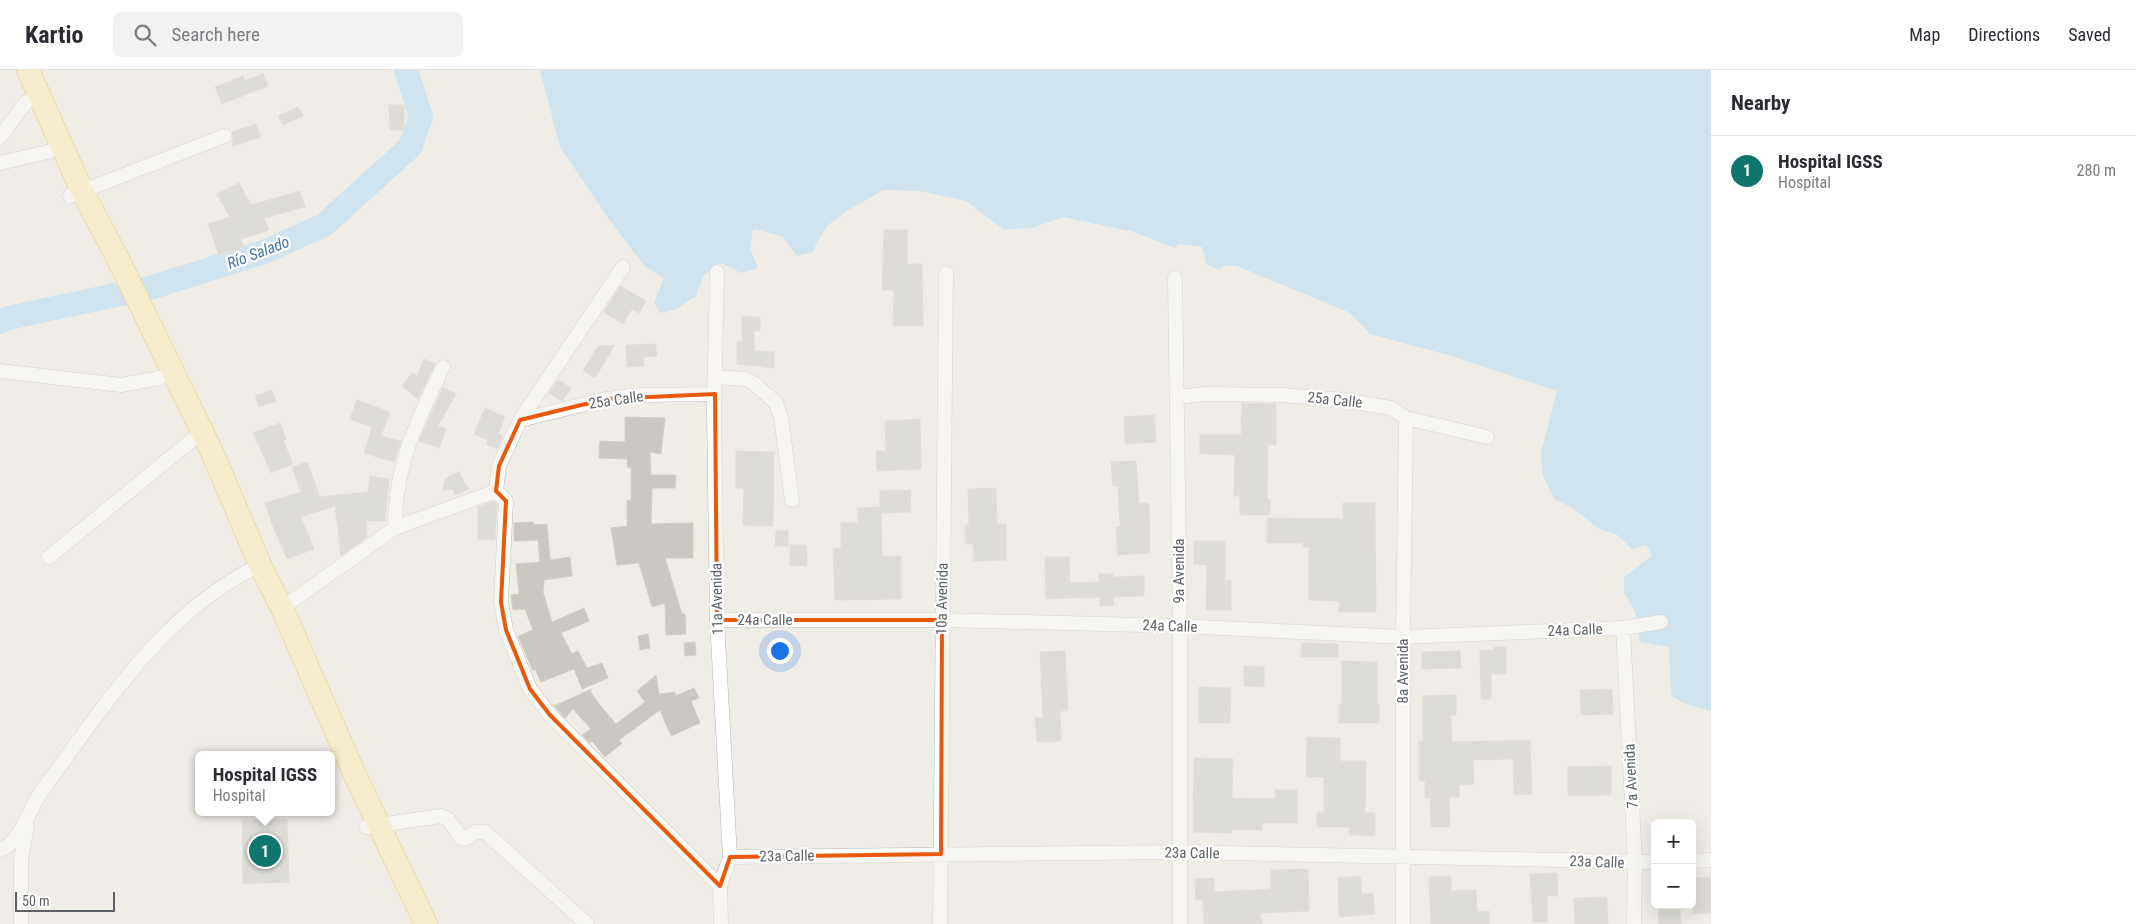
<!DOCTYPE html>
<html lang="en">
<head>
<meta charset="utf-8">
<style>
	:root { --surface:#fff; --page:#f2f2f3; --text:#2b2b33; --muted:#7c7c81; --line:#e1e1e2; --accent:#0f766e }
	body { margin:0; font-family:"Roboto Condensed",sans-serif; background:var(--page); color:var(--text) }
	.controls { position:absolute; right:15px; bottom:15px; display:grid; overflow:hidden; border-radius:8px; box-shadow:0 5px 20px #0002 }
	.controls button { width:45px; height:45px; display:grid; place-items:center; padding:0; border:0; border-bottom:1px solid var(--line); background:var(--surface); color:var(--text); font:25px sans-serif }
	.scale { position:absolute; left:15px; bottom:12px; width:100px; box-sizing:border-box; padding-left:5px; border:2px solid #5e6266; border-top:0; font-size:14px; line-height:18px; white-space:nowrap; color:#5e6266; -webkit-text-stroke:4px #fff; paint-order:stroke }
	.you { position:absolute; left:779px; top:580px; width:18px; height:18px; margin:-12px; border:4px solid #fff; border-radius:50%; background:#1a73e8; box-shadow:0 0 0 8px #1a73e833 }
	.badge { display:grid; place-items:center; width:32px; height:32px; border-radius:50%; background:var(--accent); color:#fff; font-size:16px; font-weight:700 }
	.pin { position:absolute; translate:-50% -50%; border:2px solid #fff; box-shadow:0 1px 5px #0006 }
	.popup { position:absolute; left:195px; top:681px; width:140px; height:65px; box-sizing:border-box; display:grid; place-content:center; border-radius:8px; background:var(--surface); filter:drop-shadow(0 1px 4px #0005); font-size:16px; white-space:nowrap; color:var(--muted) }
	.popup b { font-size:19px; color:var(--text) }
	.popup::after { content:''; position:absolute; left:50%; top:100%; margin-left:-10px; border:10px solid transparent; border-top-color:var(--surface) }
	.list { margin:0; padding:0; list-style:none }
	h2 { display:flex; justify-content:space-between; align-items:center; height:65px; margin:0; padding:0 20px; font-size:21px }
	h2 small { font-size:16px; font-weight:400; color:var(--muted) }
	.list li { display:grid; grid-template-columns:32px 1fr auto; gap:15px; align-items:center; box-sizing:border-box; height:70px; padding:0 20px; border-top:1px solid var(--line) }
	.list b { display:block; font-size:19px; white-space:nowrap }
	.list p { margin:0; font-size:16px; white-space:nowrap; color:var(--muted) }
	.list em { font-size:16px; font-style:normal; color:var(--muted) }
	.icon { flex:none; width:28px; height:28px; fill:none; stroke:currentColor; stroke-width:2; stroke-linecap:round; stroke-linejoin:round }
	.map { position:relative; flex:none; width:1711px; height:854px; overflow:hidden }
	header { display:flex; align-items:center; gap:30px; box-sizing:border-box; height:70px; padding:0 25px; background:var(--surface); border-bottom:1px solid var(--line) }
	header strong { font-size:24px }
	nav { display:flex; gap:28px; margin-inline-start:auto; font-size:18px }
	.search { width:350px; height:45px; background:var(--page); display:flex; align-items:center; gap:12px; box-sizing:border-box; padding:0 18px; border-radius:8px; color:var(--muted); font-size:19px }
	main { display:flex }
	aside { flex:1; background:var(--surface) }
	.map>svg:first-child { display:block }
	.water { fill:#aadafc }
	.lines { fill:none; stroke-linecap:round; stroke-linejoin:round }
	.river { stroke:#aadafc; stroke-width:24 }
	.building { fill:#cbc8c3; stroke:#d4cfc5 }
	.minor-casing { stroke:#b3b6ba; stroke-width:15 }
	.primary-casing { stroke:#ecc362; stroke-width:24 }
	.minor { stroke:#fff; stroke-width:14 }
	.primary { stroke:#fceeaf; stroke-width:22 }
	.marked { fill:none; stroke:#e8590c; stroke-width:4; stroke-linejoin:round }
	.labels { text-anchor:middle; stroke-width:4.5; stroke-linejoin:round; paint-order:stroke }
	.street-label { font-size:15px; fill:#5e6266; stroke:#fff }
	.water-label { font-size:16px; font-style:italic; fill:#4375a6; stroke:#fff }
</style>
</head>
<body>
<header>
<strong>Kartio</strong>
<div class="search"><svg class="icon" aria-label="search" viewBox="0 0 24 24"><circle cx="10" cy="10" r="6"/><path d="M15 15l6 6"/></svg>Search here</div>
<nav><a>Map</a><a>Directions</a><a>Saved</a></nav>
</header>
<main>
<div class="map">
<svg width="1711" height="854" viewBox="0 0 1711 854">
	<rect width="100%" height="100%" fill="#efede6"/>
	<!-- water -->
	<path class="water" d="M540 0H1711V641L1683 633 1671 625 1669 577 1640 572 1635 541 1624 523V507L1652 486 1646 475 1632 479 1616 464 1599 459 1571 437 1554 429 1543 405 1541 383 1557 321 1455 287 1370 264 1350 243 1237 196 1223 195 1219 200 1206 194 1202 177 1179 174 1175 178 1134 162 1063 147 1035 157 1004 160 966 131 920 121 883 120 847 141 827 156 812 182 797 186 782 166 753 159 750 178 758 198 741 203 721 193 704 205 696 226 675 240 660 243 654 232 664 208 646 197 636 185 608 148 560 77Z"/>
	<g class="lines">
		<!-- river -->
		<path class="river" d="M0 252 8 248 153 217 264 182 324 155 410 77 421 47 406 0"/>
	</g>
	<!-- building -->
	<path class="building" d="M263 4 268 16 222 34 215 17 243 6 245 11Z
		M389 35H404V60H390Z
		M298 37 303 46 283 55 278 46Z
		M256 54 261 67 233 76 232 62Z
		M239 113 251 135 300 121 305 137 264 148 269 160 241 169 244 177 219 185 208 154 230 147 217 124Z
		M884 160H907V194H922L923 256H893L894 220H882Z
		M620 216 646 231 639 243 632 239 623 254 604 242Z
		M742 246 760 247V261H754V281L774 282V298L737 294V271H742Z
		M655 274 657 286 643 287 644 296 627 297 626 275Z
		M615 275 595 308 583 301 598 276Z
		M424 289 435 294 418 329 402 316 412 303 417 306Z
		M558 310 571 318 562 331 549 323Z
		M443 317 456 324 438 356 446 359 439 378 419 371Z
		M271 320 276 331 259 337 255 326Z
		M357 330 390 342 381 366 401 371 394 392 364 383 372 357 350 349Z
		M1242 333 1276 334V375L1268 374 1267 429H1270V445H1240V426H1234L1235 385 1200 384V365H1241Z
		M485 338 505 347 498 364 503 366 497 379 486 374 488 370 474 364Z
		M1154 345 1156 372 1125 374 1124 347Z
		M625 347 665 348 661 384 650 382 651 405H676L675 418H652L651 454 693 453V488H665L682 544H685L686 564 666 565 665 533 652 537 639 493 617 495 611 458 627 456V430H631V397L628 398 627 389 599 388 600 371 625 372Z
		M920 349 921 399 877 401 876 381H886L885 351Z
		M280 353 286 369 283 370 293 394 271 403 253 363Z
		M736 381 774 382 773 456 743 455 744 418H736Z
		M1136 391 1139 434 1149 433 1150 483 1118 485 1116 457H1120L1118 416H1113L1111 392Z
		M307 392 320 427 368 422 370 406 389 409 385 451H366L367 467 341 486 335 436 301 447 314 479 287 489 272 454 265 433 301 422 292 397Z
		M459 402 468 419 455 425 453 419 443 420 445 409Z
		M996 418 997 454H1006V490L974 491 973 474H966L965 455H969L968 419Z
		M910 420 911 442 881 443 882 486H901V529L835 530 833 479 841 478V453H858L857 438 880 437V421Z
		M494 431 497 434 495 470 478 469V437Z
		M1343 433H1375L1376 542H1338L1339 531 1309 530V477H1303L1304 473H1267V448L1343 449Z
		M533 452 534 455 547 454 550 490 570 487 572 506 544 510 543 522 552 552 584 538 589 551 561 563 572 584 578 581 587 598 602 593 608 608 582 619 574 599 541 612 535 599 533 601 518 566 533 560 525 539 513 540 511 525 519 524 516 494 540 492 538 470 514 471V453Z
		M776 461H788V476H775Z
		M1194 471H1225V510H1231V540H1206L1207 495 1194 494Z
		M790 475H807L806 496H790Z
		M1045 487H1069L1070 513 1099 512V504H1113V507L1144 506V526L1113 527 1114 536H1100V527L1046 529Z
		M648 564 650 578 640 580 638 566Z
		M695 572 696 585 685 586 684 573Z
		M1302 573 1338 574V587H1301Z
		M1494 577H1506V604H1491V629H1481L1480 580H1494Z
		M1065 581 1068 641H1060L1061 671 1037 672 1035 648H1043L1040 582Z
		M1460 581 1461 598 1422 599V582Z
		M1342 591 1377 592V635H1379V653H1339V634H1342Z
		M1244 596 1264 597V617L1244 616Z
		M656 605 659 624 675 622V626L694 618 699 628 691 631 700 653 671 666 660 640 619 670 622 673 605 687 592 671 590 673 582 665 591 659 573 639 565 648 554 636 592 619 590 621 596 630 616 654 645 632 637 621Z
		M1199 617 1231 618 1230 653H1199Z
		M1612 619 1613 644 1581 645 1580 620Z
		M1456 625V645H1451L1452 672 1530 670 1532 724 1514 725 1513 689 1473 690 1474 714 1459 715V727H1449L1450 757H1431L1430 728H1425V711H1419V671H1423V626Z
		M1307 667 1340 668V691H1366L1365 743H1375V766L1349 765V757H1317V742H1324V707H1306Z
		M1194 688 1233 689 1232 728 1275 729V720H1297V753H1262V760H1232L1231 763 1193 762Z
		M1611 696V725L1568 726V697Z
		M287 749 289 812 243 814 242 750Z
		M1308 799 1309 841 1261 843 1262 854H1204L1203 830H1196L1195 809 1214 808V822L1271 819V800Z
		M1557 803 1558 826H1547V852H1533L1530 804Z
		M1360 806 1362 824 1373 823 1375 844 1339 847 1338 808Z
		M1451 806V821L1476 820 1477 842 1489 841V854H1431L1429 807Z
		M1711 807V843L1692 844V808Z
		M1607 827 1608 854H1575L1574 828Z
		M1658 835H1680L1681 854H1659Z"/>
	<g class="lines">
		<defs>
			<path id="minor" d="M0 67 26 32
				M0 93 48 82 60 77
				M70 126 224 66
				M623 197 520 350 499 396 496 421 506 431 501 532 506 560 530 619 550 645 720 816
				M717 202 714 341 717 550 730 787 720 816 721 854
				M1175 208 1180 556V854
				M0 301 121 315 160 308
				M715 307 746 309 755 314 776 333 781 347 792 430
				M1178 327 1204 324 1283 325 1342 330 1391 338 1406 348 1487 367
				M520 350 606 329 641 325 715 324
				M395 458C395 394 416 353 443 297
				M49 487 192 370
				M282 538 395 458 496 421
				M717 550H942L1180 556 1403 567 1623 558 1661 552
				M1623 558 1635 793 1634 854
				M366 757 441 746 448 749 462 769H465L476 762H485L587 854
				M0 780C20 774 31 735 43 719 106 635 162 542 260 495
				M730 787 1180 782 1655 792
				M1692 791 1711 790
				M21 854V789L27 756
				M940 854 946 203
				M1403 854V567L1406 348"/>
			<path id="primary" d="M28 0 82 121 117 187 212 382 260 495 282 538 354 703 426 854"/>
		</defs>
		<!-- minor casing -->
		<use href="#minor" class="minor-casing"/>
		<!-- primary casing -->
		<use href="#primary" class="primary-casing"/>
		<!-- minor -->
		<use href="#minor" class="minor"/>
		<!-- primary -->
		<use href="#primary" class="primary"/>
	</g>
	<!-- marked area -->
	<path d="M0 0H1711V854H0ZM715 324 717 550H942L941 784 730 787 720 816 550 645 530 619 506 560 501 532 506 431 496 421 499 396 520 350 606 329Z" fill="#efede6" fill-opacity=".55" fill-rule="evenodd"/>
	<path class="marked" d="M715 324 717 550H942L941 784 730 787 720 816 550 645 530 619 506 560 501 532 506 431 496 421 499 396 520 350 606 329Z"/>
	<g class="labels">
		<!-- street labels -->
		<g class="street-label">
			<text transform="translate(616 330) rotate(-8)" y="5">25a Calle</text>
			<text transform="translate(1335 330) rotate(6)" y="5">25a Calle</text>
			<text transform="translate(1179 501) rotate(-90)" y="5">9a Avenida</text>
			<text transform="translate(717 529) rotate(-91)" y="5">11a Avenida</text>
			<text transform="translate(942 529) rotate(-89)" y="5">10a Avenida</text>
			<text x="765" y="555">24a Calle</text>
			<text transform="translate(1170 556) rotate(2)" y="5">24a Calle</text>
			<text transform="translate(1575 560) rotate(-2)" y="5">24a Calle</text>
			<text transform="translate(1403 601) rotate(-90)" y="5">8a Avenida</text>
			<text transform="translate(1631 706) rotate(-93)" y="5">7a Avenida</text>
			<text transform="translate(1192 783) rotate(1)" y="5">23a Calle</text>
			<text transform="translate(787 786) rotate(-1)" y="5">23a Calle</text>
			<text transform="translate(1597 792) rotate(2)" y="5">23a Calle</text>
		</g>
		<!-- water labels -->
		<g class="water-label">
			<text transform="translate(258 182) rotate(-21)" y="6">Río Salado</text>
		</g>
	</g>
</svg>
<div class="controls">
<button>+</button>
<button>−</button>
</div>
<div class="scale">50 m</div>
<div class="you"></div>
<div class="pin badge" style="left:265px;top:781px">1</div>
<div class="popup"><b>Hospital IGSS</b>Hospital</div>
</div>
<aside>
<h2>Nearby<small></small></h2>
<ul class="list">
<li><span class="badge">1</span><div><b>Hospital IGSS</b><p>Hospital</p></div><em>280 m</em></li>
</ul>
</aside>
</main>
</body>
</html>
